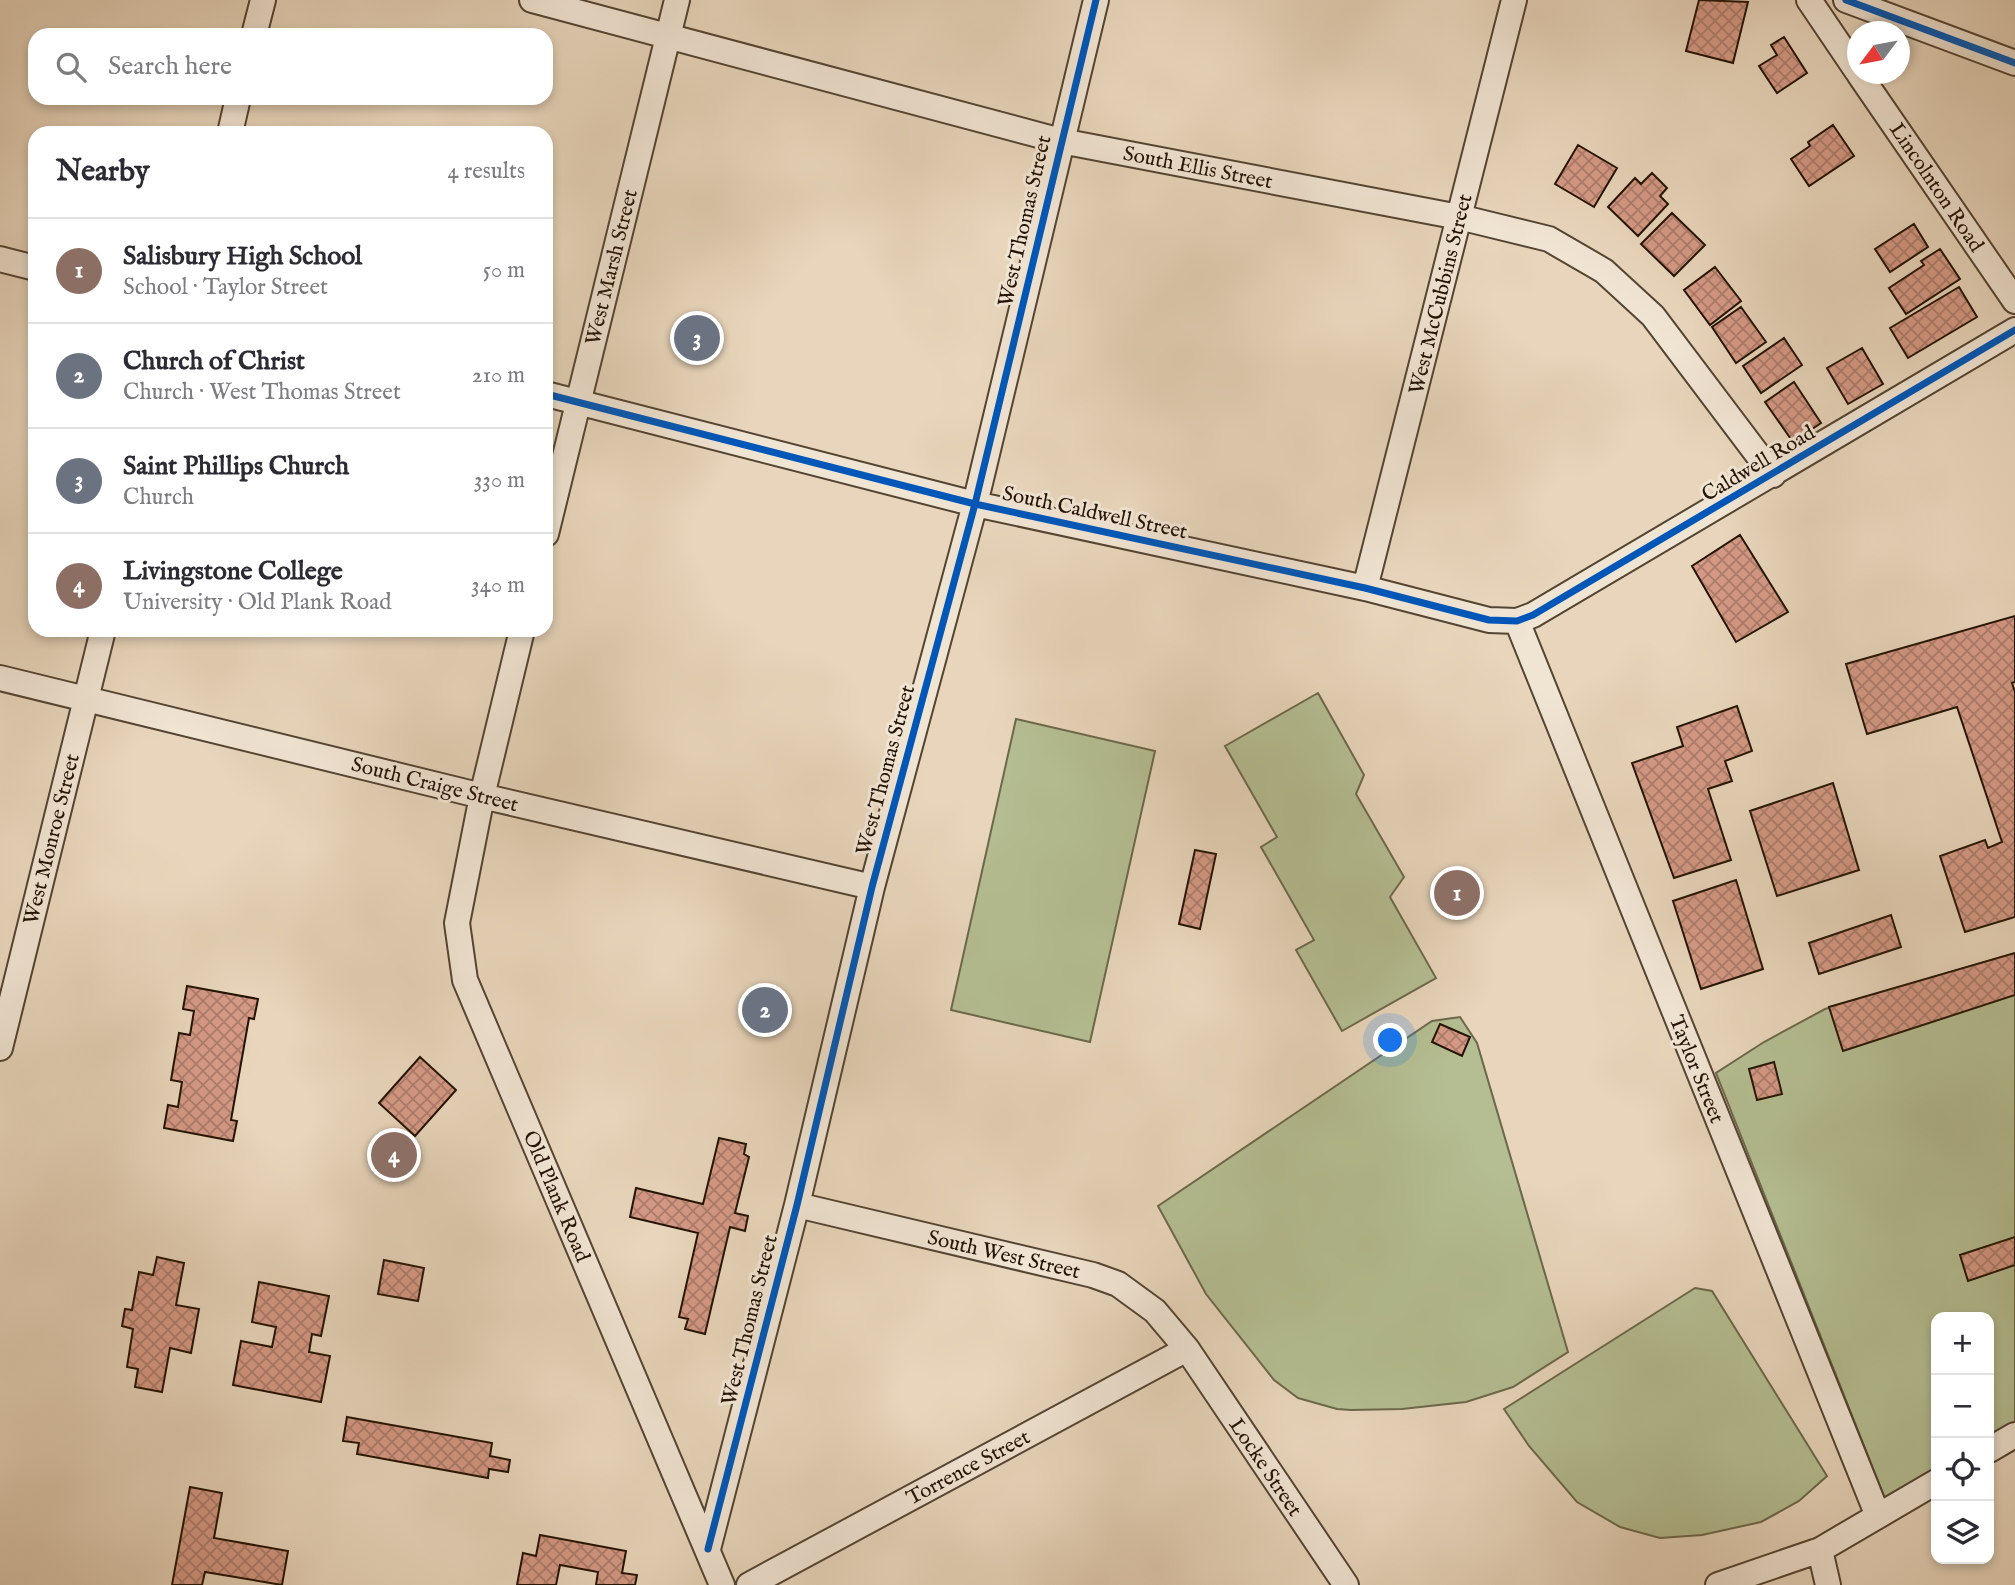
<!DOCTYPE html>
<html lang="en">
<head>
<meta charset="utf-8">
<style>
	:root { --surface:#fff; --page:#f2f2f3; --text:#2b2b33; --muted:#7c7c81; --line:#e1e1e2; --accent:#7c3aed }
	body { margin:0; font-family:"IM FELL English",serif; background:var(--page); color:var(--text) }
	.controls { position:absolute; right:21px; bottom:21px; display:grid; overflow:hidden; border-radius:14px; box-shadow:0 4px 10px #0003 }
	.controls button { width:63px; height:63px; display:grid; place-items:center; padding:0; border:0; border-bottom:2px solid var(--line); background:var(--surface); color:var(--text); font:35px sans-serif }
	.compass { position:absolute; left:1847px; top:21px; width:63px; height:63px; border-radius:50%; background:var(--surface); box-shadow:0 4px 10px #0003; rotate:238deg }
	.you { position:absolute; left:1391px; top:1041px; width:24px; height:24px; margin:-18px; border:5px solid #fff; border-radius:50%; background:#1a73e8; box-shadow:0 0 0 10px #1a73e833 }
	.badge { display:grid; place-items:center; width:46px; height:46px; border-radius:50%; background:var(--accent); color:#fff; font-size:23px; font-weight:700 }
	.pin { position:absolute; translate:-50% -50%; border:4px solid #fff; box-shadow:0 2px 7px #0006 }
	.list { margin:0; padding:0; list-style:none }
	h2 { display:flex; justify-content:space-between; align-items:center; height:91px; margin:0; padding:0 28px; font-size:30px }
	h2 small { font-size:23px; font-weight:400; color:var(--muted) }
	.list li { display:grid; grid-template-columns:46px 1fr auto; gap:21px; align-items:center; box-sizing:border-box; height:105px; padding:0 28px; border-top:2px solid var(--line) }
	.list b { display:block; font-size:26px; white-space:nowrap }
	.list p { margin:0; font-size:23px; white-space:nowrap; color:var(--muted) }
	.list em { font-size:23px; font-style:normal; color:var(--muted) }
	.icon { flex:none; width:38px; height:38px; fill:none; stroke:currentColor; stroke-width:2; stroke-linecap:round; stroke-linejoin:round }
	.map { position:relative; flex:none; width:2015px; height:1585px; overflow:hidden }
	.search { position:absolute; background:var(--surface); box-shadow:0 4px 10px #0003; left:28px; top:28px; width:525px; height:77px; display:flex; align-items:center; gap:18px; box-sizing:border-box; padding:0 24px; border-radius:21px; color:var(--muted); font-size:26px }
	.panel { position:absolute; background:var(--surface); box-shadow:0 4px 10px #0003; left:28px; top:126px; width:525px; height:511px; border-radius:21px }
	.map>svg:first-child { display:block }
	.park { fill:#b4be92; stroke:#6c684b; stroke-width:2 }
	.building { fill:url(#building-cross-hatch); stroke:#231304; stroke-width:2 }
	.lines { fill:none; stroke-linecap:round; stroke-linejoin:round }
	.minor-casing { stroke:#544432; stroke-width:28 }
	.minor { stroke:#f0e4d3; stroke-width:24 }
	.cycleway-casing { stroke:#f0e4d3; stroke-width:11 }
	.cycleway { stroke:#0057b8; stroke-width:7 }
	.labels { text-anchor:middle; stroke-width:6; stroke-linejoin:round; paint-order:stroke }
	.street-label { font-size:21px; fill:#231304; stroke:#f0e4d3 }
</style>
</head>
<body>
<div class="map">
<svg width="2015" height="1585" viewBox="0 0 2015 1585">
	<defs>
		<pattern id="building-cross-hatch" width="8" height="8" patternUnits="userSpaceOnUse" patternTransform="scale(1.75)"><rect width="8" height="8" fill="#d59985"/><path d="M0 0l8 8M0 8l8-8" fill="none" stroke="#ac7c6b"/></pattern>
	</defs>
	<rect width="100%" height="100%" fill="#e8d5bb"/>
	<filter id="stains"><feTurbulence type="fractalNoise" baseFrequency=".00286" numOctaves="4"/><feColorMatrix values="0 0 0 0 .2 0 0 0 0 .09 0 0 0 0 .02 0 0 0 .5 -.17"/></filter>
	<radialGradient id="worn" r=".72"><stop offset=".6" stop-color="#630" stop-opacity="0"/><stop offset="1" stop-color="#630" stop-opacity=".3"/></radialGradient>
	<!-- park -->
	<path class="park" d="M1318 693 1364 775 1356 794 1404 877 1390 897 1436 978 1342 1031 1296 950 1314 940 1261 847 1277 837 1225 746Z
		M1016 719 1155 751 1090 1042 951 1010Z
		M2015 953V1426L1989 1441V1317H1936V1472L1886 1501 1716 1073 1764 1042 1825 1009Z
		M1460 1017 1477 1043 1568 1352 1513 1387 1466 1402 1402 1409 1351 1410 1337 1409 1298 1398 1274 1380 1206 1294 1158 1206 1432 1021Z
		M1695 1288 1712 1291 1827 1476 1799 1501 1761 1522 1702 1535 1660 1538 1620 1527 1577 1502 1529 1446 1504 1409Z"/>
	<!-- building -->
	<path class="building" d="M1699 0 1748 2 1733 63 1686 51Z
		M1784 37 1807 73 1777 93 1759 66 1777 55 1771 45Z
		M1833 125 1854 156 1809 186 1791 159 1810 146 1808 142Z
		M1578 145 1617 168 1594 207 1555 184Z
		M1652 173 1667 188 1660 196 1668 204 1638 236 1608 207 1635 178 1641 184Z
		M1672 213 1705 245 1674 276 1641 244Z
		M1914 224 1928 247 1890 272 1875 249Z
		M1940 249 1960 279 1906 314 1889 288 1924 265 1921 261Z
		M1715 267 1741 301 1710 325 1684 290Z
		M1959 287 1977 317 1908 358 1890 328Z
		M1741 307 1766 342 1736 363 1712 327Z
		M1784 338 1802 365 1761 393 1743 366Z
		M1862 348 1883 384 1848 404 1827 368Z
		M1794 382 1821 423 1793 442 1765 402Z
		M1740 535 1788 612 1736 642 1692 566Z
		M2015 616V682L2012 683 2015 692V917L1965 932 1940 856 1985 840 1988 848 2002 842 1957 707 1867 734 1846 664Z
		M1737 706 1752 751 1725 761 1732 781 1708 789 1731 860 1674 878 1632 763 1683 746 1677 727Z
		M1833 783 1859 870 1777 896 1750 811Z
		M1195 850 1216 854 1200 929 1179 924Z
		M1736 880 1763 969 1701 989 1673 901Z
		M1891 915 1901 947 1819 974 1809 943Z
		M2015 953V995L1843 1051 1829 1007Z
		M187 986 258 999 254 1019 249 1018 231 1120 237 1121 233 1141 164 1128 168 1105 178 1107 182 1082 171 1080 179 1033 190 1035 194 1011 183 1009Z
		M1440 1024 1470 1037 1462 1056 1432 1042Z
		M420 1057 456 1090 415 1136 379 1103Z
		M1774 1062 1782 1094 1757 1100 1749 1069Z
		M719 1138 746 1144 744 1154 749 1157 735 1213 748 1216 745 1231 730 1227 705 1334 685 1329 688 1319 679 1317 698 1233 630 1217 636 1188 703 1204Z
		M2015 1237V1265L1968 1281 1960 1255Z
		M157 1257 184 1263 176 1305 199 1309 191 1353 170 1348 162 1392 135 1387 138 1369 127 1367 133 1329 122 1326 125 1309 132 1310 139 1272 153 1275Z
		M384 1260 424 1268 418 1301 378 1294Z
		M259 1282 329 1296 321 1336 312 1334 309 1352 330 1356 321 1402 233 1385 241 1341 272 1347 276 1327 252 1322Z
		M347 1417 492 1443 490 1456 510 1460 508 1472 489 1469 488 1478 357 1454 359 1443 343 1441Z
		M190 1487 222 1493 214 1538 288 1551 282 1585 205 1572 202 1585H172Z
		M540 1535 626 1551 622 1573 637 1575 635 1585H596L598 1572 560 1565 556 1585H517L523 1553 536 1556Z"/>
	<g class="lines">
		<defs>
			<path id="minor" d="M532 0 1061 141 1459 217 1549 239 1604 271 1653 316 1773 475
				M1809 0 1857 71
				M1846 0 2015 63
				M254 35 263 0
				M1859 74 2015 301
				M230 133 238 98
				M0 259 35 268
				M546 394 975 504 1365 588 1489 620 1517 621 1533 615 2015 330
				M546 534 677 0
				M1365 588 1514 0
				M1517 621 1878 1516
				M522 630 482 796 457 923 465 980 722 1585
				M0 678 482 796 872 887
				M0 1048 103 630
				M797 1205 1093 1275 1118 1284 1155 1311 1187 1349 1346 1585
				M1989 1450 2015 1435
				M708 1549 797 1205 872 887 975 504 1096 0
				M1820 1550 1828 1585
				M749 1585 1187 1349
				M1718 1585 1820 1550 1936 1482"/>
		</defs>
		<!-- minor casing -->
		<use href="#minor" class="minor-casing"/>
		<!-- minor -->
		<use href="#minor" class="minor"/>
		<defs>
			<path id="cycleway" d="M1846 0 2015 63
				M546 394 975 504 1365 588 1489 620 1517 621 1533 615 2015 330
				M708 1549 797 1205 872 887 975 504 1096 0"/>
		</defs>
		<!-- cycleway casing -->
		<use href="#cycleway" class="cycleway-casing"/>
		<!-- cycleway -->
		<use href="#cycleway" class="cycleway"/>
	</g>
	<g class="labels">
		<!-- street labels -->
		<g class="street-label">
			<text transform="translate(1198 167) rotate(11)" y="7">South Ellis Street</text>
			<text transform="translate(1937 187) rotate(56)" y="7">Lincolnton Road</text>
			<text transform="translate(1024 221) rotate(-77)" y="7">West Thomas Street</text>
			<text transform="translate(611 267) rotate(-76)" y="7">West Marsh Street</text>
			<text transform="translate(1440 294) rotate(-76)" y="7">West McCubbins Street</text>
			<text transform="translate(1758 463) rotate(-31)" y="7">Caldwell Road</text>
			<text transform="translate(1095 512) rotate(12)" y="7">South Caldwell Street</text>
			<text transform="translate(885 770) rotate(-75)" y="7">West Thomas Street</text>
			<text transform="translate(435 784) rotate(14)" y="7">South Craige Street</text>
			<text transform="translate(51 839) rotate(-76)" y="7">West Monroe Street</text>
			<text transform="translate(1697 1069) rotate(68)" y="7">Taylor Street</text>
			<text transform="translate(557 1196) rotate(67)" y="7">Old Plank Road</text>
			<text transform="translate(1004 1254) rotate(13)" y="7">South West Street</text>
			<text transform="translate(749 1320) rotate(-76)" y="7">West Thomas Street</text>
			<text transform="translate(968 1467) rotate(-28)" y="7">Torrence Street</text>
			<text transform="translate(1266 1467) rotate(56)" y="7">Locke Street</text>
		</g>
	</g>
	<rect width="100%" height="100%" filter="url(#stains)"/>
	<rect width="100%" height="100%" fill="url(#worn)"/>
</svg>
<div class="controls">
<button>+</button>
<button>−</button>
<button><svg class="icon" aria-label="locate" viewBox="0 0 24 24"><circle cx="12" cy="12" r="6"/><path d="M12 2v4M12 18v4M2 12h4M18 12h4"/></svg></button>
<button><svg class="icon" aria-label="layers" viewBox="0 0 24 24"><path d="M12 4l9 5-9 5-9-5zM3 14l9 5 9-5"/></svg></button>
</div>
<svg class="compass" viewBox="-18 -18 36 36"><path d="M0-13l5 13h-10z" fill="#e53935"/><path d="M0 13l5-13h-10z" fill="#7c7c81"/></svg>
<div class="you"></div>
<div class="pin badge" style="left:1457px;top:893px;background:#8d6e63">1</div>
<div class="pin badge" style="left:765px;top:1010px;background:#6b7280">2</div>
<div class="pin badge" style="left:697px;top:338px;background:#6b7280">3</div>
<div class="pin badge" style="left:394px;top:1155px;background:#8d6e63">4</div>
<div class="search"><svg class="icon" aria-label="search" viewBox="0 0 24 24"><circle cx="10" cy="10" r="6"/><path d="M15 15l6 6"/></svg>Search here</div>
<section class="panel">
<h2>Nearby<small>4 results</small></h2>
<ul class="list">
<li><span class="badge" style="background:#8d6e63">1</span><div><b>Salisbury High School</b><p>School · Taylor Street</p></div><em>50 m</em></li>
<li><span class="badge" style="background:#6b7280">2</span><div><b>Church of Christ</b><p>Church · West Thomas Street</p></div><em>210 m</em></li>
<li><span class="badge" style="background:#6b7280">3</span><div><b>Saint Phillips Church</b><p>Church</p></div><em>330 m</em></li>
<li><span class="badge" style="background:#8d6e63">4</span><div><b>Livingstone College</b><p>University · Old Plank Road</p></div><em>340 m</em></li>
</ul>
</section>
</div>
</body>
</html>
